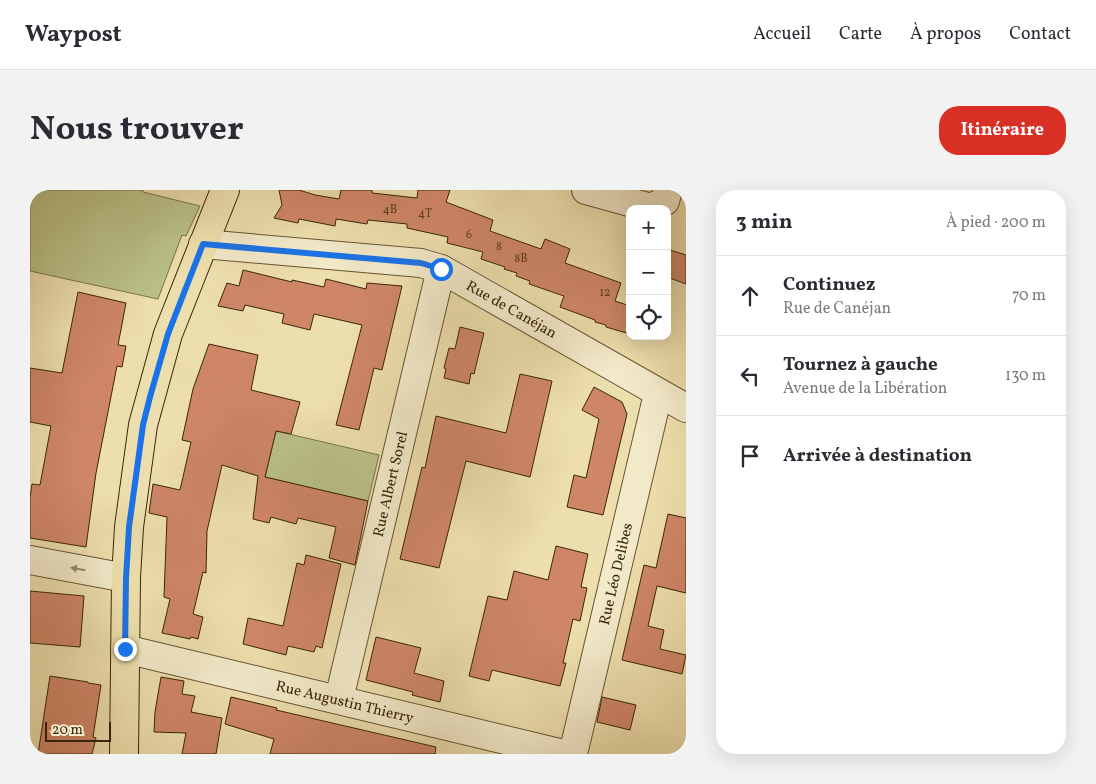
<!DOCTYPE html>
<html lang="fr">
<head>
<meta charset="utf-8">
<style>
	:root { --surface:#fff; --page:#f2f2f3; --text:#2b2b33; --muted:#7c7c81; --line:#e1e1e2; --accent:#d93025 }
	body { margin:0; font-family:Vollkorn,serif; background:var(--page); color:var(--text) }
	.controls { position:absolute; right:15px; top:15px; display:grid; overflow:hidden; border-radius:10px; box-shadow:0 5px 20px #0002 }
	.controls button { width:45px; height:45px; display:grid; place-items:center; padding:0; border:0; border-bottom:1px solid var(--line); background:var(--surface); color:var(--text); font:25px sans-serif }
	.scale { position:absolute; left:15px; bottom:12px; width:66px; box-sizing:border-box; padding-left:5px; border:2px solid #3a250a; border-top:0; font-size:14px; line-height:18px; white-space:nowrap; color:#3a250a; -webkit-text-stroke:4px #f3eaca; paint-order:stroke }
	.stop { position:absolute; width:15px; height:15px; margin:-11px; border:4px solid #1a73e8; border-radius:50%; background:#fff }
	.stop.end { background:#1a73e8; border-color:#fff; box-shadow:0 1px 5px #0008 }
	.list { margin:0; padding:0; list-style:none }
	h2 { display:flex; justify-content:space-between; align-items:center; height:65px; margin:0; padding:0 20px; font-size:21px }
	h2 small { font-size:16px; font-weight:400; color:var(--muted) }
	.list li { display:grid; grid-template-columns:32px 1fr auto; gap:15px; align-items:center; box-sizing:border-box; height:80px; padding:0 20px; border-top:1px solid var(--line) }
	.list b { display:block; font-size:19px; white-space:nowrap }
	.list p { margin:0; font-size:16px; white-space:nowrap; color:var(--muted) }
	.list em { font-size:16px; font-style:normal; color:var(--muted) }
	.icon { flex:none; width:28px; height:28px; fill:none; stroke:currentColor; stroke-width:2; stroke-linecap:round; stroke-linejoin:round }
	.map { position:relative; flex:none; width:656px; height:564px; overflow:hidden; border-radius:20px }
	header { display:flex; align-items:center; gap:30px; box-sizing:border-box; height:70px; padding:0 25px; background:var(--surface); border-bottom:1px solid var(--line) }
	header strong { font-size:24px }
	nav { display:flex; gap:28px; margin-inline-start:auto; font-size:18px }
	.intro { display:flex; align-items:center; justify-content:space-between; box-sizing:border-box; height:120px; padding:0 30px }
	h1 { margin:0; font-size:35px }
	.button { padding:12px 22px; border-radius:20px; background:var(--accent); color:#fff; font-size:18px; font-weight:700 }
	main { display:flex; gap:30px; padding:0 30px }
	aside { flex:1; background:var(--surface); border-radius:20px; box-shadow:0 5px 20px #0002 }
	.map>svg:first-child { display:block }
	.green { fill:#bac188; stroke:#7a7349 }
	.building { fill:#ce8667; stroke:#3a250a }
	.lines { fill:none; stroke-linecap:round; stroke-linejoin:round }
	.minor-casing { stroke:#675433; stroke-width:30 }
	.major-casing { stroke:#3a250a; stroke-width:30 }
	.minor { stroke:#f3eaca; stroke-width:28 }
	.major { stroke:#eddfad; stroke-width:28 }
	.oneway { fill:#96886a }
	.route { stroke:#1a73e8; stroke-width:6 }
	.labels { text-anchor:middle; stroke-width:4; stroke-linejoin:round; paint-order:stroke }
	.number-label { font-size:12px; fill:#5f3d21 }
	.street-label { font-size:15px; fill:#3a250a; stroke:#f3eaca }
</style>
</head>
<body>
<header>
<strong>Waypost</strong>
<nav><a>Accueil</a><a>Carte</a><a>À propos</a><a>Contact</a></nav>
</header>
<div class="intro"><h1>Nous trouver</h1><a class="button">Itinéraire</a></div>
<main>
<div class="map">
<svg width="656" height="564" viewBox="0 0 656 564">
	<rect width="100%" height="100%" fill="#eddfad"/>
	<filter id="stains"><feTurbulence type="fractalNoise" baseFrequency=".004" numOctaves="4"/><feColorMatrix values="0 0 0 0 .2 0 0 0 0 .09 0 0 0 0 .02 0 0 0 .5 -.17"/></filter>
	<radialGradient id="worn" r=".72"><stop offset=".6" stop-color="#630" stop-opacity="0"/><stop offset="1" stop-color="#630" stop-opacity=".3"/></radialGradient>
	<!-- green -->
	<path class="green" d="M0 0H113V2L170 16 156 46 152 45 128 109 0 81Z
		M246 241 349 265 338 311 235 287Z"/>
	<!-- building -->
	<path class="building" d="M249 0H269L285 5 309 9 311 0H342V3L387 8 388 0H420L416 12 463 30 460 41 511 59 515 49 540 59 535 73 591 93 585 111 600 116V144L576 137V135L565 132V130L530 117 534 106 499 94 500 91 486 86 487 83 474 79 475 77 451 69 453 62 417 53 418 47 377 38V34L338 30 337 34 306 29 305 36 269 29 268 33 244 28 252 15Z
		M637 59 656 65V94L637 87Z
		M213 80 262 92V90L294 97 296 89 336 99 337 93 372 96 352 180 344 178 329 240 306 235 332 135 284 124 280 140 252 133 254 124 215 115 213 121 188 116 197 93 209 96Z
		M48 102 96 113 88 155 96 156 92 177 87 176 66 283 56 357 0 348V307L2 294 10 295 21 236 0 232V178L32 183Z
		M430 137 454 143 444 184 441 183 439 194 414 188 416 179 414 178 419 158 425 159Z
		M179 154 228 165 221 200 270 212 261 244 246 241 235 287 338 311 325 375 299 368 306 337 268 328 266 334 241 327 239 333 223 329 228 286 192 275 177 341 176 383 173 382 163 424 173 427 168 449 161 447 160 449 132 443 140 409 134 407 137 327 119 323 123 294 150 300 161 252 152 250 163 199Z
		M490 184 522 191 500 287 436 271 409 378 370 369 392 277 395 278 406 226 476 243Z
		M564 197 592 212 597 224 573 325 537 317 544 285 556 288 569 229 552 220Z
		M638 324 656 328V403L627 396 618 436 634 440 630 459 656 465 652 484 592 470 614 375 626 378Z
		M526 356 558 364 551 397 557 398 550 431 543 429 533 473H536L530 496 462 480 459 491 439 486 458 406 477 410 484 381 518 390Z
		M276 365 311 374 292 458 286 456 284 462 258 456 256 465 213 454 218 428 253 436 267 373 274 375Z
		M0 401 54 406 50 457 0 453Z
		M346 447 391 458 384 483 414 491 410 512 382 505 383 502 336 490Z
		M20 486 58 492V493L71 495 63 547 66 548 62 564H8Z
		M131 487 154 491 152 504 165 506 161 522 192 528 186 564H152L156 543 124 542 125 522Z
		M201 507 247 518 246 520 406 557 405 564H240L244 549 195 534Z
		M572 507 606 515 600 540 567 532Z"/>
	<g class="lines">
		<defs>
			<g id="minor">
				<path d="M556 0 621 18 635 11 638 0"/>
				<path id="s1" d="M173 54 391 73 411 79 656 218"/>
				<path d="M0 370 96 388"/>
				<path id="s2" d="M95 459 534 564"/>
				<path id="s3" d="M309 509 411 79"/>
				<path id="s4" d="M543 564 628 204"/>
			</g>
			<path id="major" d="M94 564 96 388 99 337 113 235 138 144 195 0"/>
		</defs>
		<!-- minor casing -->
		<use href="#minor" class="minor-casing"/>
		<!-- major casing -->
		<use href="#major" class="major-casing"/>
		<!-- minor -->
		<use href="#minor" class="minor"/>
		<!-- major -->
		<use href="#major" class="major"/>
	</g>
	<!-- one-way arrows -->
	<defs><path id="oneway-solid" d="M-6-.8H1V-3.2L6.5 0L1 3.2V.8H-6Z" transform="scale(1.25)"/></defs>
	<use class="oneway" href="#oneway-solid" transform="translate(48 379) rotate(-170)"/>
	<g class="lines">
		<!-- route -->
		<path class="route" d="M95 459 96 388 99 337 113 235 120 207 138 144 173 54 391 73 411 79"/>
	</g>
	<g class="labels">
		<!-- number labels -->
		<g class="number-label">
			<text x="360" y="23">4B</text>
			<text x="395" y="27">4T</text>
			<text x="439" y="48">6</text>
			<text x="469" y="60">8</text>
			<text x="491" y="72">8B</text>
			<text x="575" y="106">12</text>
		</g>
		<!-- street labels -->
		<g class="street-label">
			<text dy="5" stroke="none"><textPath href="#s1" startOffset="321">Rue de Canéjan</textPath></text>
			<text dy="5" stroke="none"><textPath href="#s3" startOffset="221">Rue Albert Sorel</textPath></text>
			<text dy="5" stroke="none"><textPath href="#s4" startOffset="185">Rue Léo Delibes</textPath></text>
			<text dy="5" stroke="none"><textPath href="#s2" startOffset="226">Rue Augustin Thierry</textPath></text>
		</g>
	</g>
	<rect width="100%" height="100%" filter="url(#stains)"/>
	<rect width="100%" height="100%" fill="url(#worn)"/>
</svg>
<div class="controls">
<button>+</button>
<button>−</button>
<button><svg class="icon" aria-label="locate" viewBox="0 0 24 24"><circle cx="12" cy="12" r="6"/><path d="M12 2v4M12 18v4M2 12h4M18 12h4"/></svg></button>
</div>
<div class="scale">20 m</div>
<div class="stop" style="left:411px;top:79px"></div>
<div class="stop end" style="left:95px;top:459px"></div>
</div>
<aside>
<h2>3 min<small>À pied · 200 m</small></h2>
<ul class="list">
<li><svg class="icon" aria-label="ahead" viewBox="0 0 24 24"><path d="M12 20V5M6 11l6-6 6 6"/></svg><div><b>Continuez</b><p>Rue de Canéjan</p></div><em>70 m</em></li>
<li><svg class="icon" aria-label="left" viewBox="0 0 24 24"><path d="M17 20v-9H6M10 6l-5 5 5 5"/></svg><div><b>Tournez à gauche</b><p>Avenue de la Libération</p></div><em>130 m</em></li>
<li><svg class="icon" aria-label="arrive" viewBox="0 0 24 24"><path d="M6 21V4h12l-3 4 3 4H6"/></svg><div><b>Arrivée à destination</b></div></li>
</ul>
</aside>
</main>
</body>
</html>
